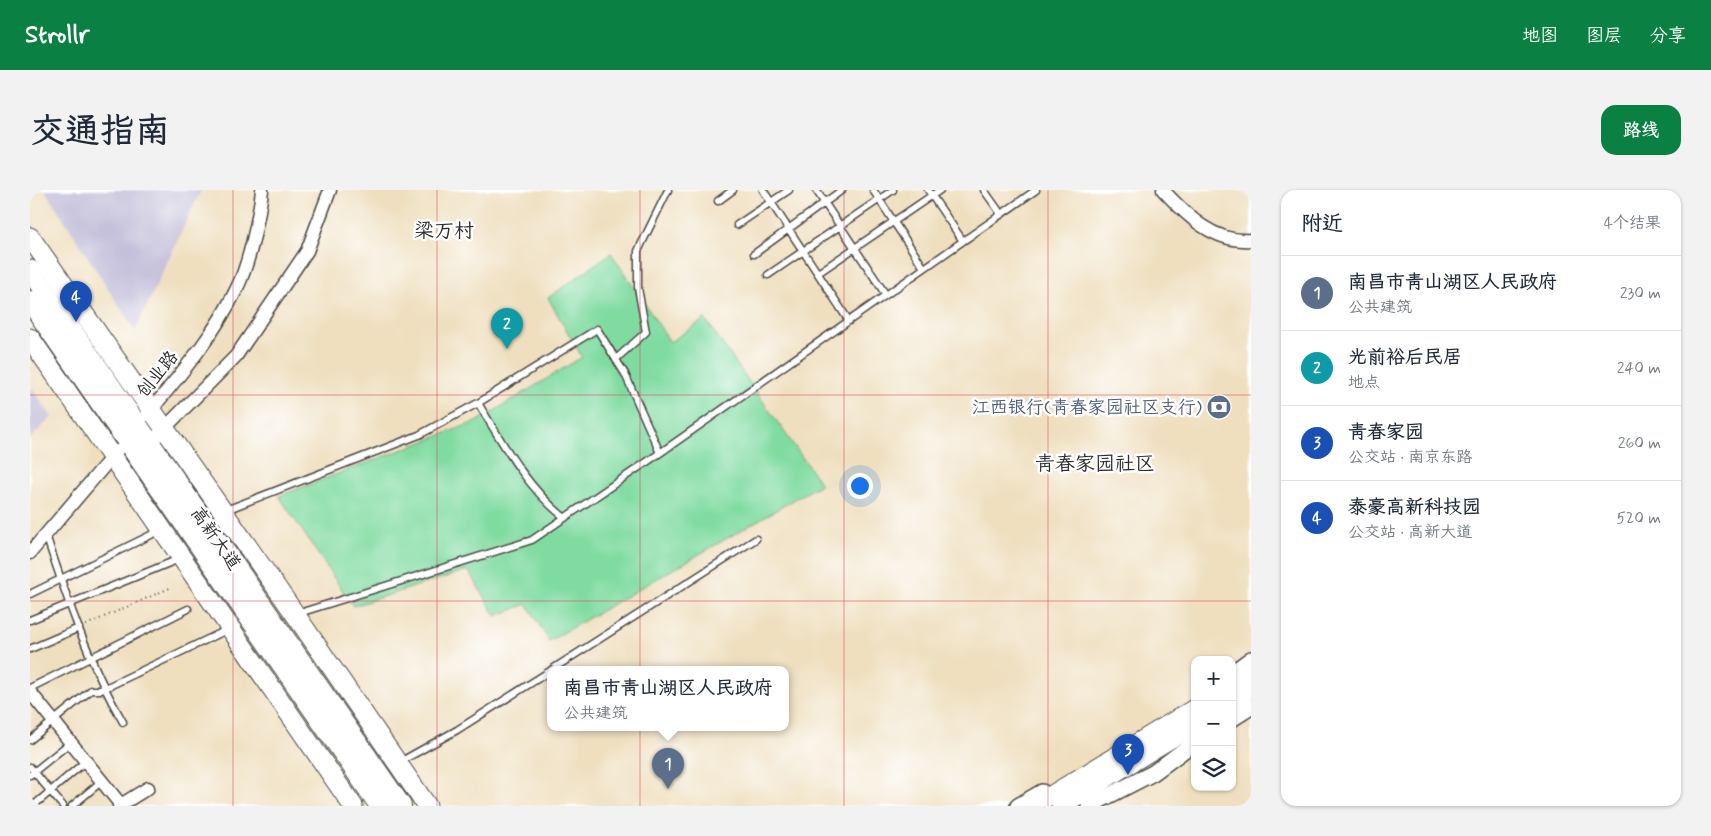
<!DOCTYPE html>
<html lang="zh">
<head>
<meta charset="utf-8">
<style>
	:root { --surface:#fff; --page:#f2f2f3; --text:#1f2937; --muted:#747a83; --line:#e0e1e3; --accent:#0b8043 }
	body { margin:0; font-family:Mynerve,"LXGW WenKai TC",sans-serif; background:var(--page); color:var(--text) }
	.controls { position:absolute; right:15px; bottom:15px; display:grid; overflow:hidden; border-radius:10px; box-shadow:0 1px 4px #0004 }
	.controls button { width:45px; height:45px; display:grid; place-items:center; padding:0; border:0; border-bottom:1px solid var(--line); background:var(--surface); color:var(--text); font:25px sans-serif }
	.you { position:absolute; left:829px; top:295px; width:18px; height:18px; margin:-12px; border:4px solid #fff; border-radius:50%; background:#1a73e8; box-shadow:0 0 0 8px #1a73e833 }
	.badge { display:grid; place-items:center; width:32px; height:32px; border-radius:50%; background:var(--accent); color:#fff; font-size:16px; font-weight:700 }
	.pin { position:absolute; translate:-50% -41px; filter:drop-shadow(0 1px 2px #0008) }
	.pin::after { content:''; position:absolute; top:26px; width:18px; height:15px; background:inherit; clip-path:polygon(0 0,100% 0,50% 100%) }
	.popup { position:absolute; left:517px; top:476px; width:242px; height:65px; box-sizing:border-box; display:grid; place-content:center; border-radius:10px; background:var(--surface); filter:drop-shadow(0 1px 4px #0005); font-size:16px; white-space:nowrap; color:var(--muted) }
	.popup b { font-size:19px; color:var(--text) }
	.popup::after { content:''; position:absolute; left:50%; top:100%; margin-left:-10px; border:10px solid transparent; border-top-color:var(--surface) }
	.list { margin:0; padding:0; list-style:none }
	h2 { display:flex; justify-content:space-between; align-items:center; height:65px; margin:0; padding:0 20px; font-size:21px }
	h2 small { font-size:16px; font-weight:400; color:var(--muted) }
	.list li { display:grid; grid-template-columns:32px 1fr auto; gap:15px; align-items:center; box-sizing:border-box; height:75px; padding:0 20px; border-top:1px solid var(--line) }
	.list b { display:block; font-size:19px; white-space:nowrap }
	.list p { margin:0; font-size:16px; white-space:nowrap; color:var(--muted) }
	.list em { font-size:16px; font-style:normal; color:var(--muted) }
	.icon { flex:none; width:28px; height:28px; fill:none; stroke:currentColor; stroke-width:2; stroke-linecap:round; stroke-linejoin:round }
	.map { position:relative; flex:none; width:1221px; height:616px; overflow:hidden; border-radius:15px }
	header { display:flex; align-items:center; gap:30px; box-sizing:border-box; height:70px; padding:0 25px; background:var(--accent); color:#fff }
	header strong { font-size:24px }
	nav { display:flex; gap:28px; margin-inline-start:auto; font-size:18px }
	.intro { display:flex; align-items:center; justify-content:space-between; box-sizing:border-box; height:120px; padding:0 30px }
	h1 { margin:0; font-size:35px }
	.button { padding:12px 22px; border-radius:15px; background:var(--accent); color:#fff; font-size:18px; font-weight:700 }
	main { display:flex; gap:30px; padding:0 30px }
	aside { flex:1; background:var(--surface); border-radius:15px; box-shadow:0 1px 4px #0004 }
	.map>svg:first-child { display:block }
	.industrial { fill:#c5c0da }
	.green { fill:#80dba1; stroke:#568366 }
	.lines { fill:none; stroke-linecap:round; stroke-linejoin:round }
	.service-casing { stroke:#484641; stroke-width:9 }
	.minor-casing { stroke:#484641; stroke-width:15 }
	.tertiary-casing { stroke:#484641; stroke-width:18 }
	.secondary-casing { stroke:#484641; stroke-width:20 }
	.primary-casing { stroke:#484641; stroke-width:21 }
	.trunk-casing { stroke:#484641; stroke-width:22 }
	.path { stroke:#484641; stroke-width:2; stroke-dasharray:1 4; stroke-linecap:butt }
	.service { stroke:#fff; stroke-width:6 }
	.minor { stroke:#fff; stroke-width:12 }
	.tertiary { stroke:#fff; stroke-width:15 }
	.secondary { stroke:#fff; stroke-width:18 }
	.primary { stroke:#fff; stroke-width:19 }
	.trunk { stroke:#fff; stroke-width:20 }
	.grid { fill:none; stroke:#d1495b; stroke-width:1; stroke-opacity:0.55 }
	.labels { text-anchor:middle; stroke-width:5; stroke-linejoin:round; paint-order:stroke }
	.street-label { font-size:18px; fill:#2b2b2b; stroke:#fff }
	.service-label { font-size:18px; fill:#4e5e75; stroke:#fff; text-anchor:end }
	.quarter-label { font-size:20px; fill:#2b2b2b; stroke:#fff }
</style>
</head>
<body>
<header>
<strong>Strollr</strong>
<nav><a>地图</a><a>图层</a><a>分享</a></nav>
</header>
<div class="intro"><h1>交通指南</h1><a class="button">路线</a></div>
<main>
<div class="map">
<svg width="1221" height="616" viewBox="0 0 1221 616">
	<rect width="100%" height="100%" fill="#fff"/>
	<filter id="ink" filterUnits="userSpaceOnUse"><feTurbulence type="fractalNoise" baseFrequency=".02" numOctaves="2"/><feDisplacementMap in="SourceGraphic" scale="10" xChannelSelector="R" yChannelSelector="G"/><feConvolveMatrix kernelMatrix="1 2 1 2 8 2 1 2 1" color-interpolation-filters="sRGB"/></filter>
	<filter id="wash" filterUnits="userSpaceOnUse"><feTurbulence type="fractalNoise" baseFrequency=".0096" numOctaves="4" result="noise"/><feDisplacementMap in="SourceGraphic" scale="20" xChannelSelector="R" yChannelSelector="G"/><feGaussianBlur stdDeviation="1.12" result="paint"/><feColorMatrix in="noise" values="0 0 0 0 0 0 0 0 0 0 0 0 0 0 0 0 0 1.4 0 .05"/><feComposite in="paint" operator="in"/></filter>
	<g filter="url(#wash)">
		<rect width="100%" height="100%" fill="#efdfbf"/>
		<!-- industrial -->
		<path class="industrial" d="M15 0H171L105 141Z
			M0 196 22 227 0 249Z"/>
		<!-- green -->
		<path class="green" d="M581 63 640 152 675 129 791 294 519 451 497 414 466 426 438 380 323 416 249 306 448 231 552 167 518 108Z"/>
	</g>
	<g filter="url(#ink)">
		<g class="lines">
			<defs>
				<path id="service" d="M733 0 819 131
					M786 0 856 105
					M843 0 894 78
					M898 0 933 51
					M954 0 971 24
					M688 11 703 0
					M707 35 759 0
					M724 64 812 0
					M788 83 910 0
					M738 85 863 0
					M586 169 616 142 608 98V61L638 0
					M448 213C473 254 497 298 535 328
					M196 320 389 245 448 213 567 139 595 184 630 263
					M16 345C37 409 59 474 93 532
					M0 404 129 341
					M266 424 502 350 630 263 1006 0
					M0 430 149 369
					M0 459 49 438
					M521 480 726 349
					M0 498 158 419
					M0 550 61 500H71L199 439
					M368 573 427 540 520 481
					M0 577 33 616
					M0 585 41 552
					M3 616 56 571
					M42 616 72 591"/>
				<path id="minor" d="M1133 0C1157 26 1184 53 1221 50
					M117 225C149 186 184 146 206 100 219 75 229 28 232 0
					M120 253 206 166 277 61 300 0
					M0 363 87 261
					M0 502 91 615
					M89 616 118 598"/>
				<path id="tertiary" d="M1202 483 1221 469
					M1202 529 1221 517
					M988 616 1012 602
					M1059 616 1123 583 1165 552"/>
				<path id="secondary" d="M1202 495 1221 484
					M1202 511 1221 499
					M1003 616 1165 518
					M1031 616 1165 534"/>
				<path id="primary" d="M0 47 265 424 397 616
					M0 148 323 616"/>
				<path id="trunk" d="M0 80 371 616
					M0 111 350 616"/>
			</defs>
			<!-- service casing -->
			<use href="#service" class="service-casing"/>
			<!-- minor casing -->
			<use href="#minor" class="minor-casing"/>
			<!-- tertiary casing -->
			<use href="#tertiary" class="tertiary-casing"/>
			<!-- secondary casing -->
			<use href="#secondary" class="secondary-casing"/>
			<!-- primary casing -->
			<use href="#primary" class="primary-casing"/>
			<!-- trunk casing -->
			<use href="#trunk" class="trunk-casing"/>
			<!-- path -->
			<path class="path" d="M56 435 142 397"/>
			<!-- service -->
			<use href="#service" class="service"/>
			<!-- minor -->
			<use href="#minor" class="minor"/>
			<!-- tertiary -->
			<use href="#tertiary" class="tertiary"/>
			<!-- secondary -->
			<use href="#secondary" class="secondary"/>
			<!-- primary -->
			<use href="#primary" class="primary"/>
			<!-- trunk -->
			<use href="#trunk" class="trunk"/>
		</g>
	</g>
	<!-- grid -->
	<path class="grid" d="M203 0V616M407 0V616M610 0V616M814 0V616M1018 0V616M0 205H1221M0 411H1221"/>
	<!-- icons -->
	<defs>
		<symbol id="bank-disc" viewBox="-11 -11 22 22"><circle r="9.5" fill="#5c6f8a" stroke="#fff"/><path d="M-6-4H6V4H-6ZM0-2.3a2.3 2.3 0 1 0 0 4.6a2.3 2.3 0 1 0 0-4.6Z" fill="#fff"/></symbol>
	</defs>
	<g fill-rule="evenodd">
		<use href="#bank-disc" x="1175" y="203" width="28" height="28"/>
	</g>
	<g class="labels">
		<!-- street labels -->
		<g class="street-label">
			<text transform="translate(127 184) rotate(-51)" y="6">创业路</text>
			<text transform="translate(186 348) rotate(55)" y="6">高新大道</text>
		</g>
		<!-- service labels -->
		<g class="service-label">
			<text x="1172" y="223">江西银行(青春家园社区支行)</text>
		</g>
		<!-- quarter labels -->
		<g class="quarter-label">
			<text x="414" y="47">梁万村</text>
			<text x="1065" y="280">青春家园社区</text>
		</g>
	</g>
</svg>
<div class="controls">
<button>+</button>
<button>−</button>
<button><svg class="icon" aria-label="layers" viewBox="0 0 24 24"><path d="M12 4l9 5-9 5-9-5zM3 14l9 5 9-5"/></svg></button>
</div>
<div class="you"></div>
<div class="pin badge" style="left:638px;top:599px;background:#5c6f8a">1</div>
<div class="popup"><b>南昌市青山湖区人民政府</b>公共建筑</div>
<div class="pin badge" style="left:477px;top:159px;background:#0f9aa8">2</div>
<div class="pin badge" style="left:1098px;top:585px;background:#1a4fb4">3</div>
<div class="pin badge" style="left:46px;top:132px;background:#1a4fb4">4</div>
</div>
<aside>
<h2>附近<small>4个结果</small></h2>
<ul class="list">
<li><span class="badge" style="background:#5c6f8a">1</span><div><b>南昌市青山湖区人民政府</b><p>公共建筑</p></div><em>230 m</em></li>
<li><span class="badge" style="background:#0f9aa8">2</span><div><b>光前裕后民居</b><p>地点</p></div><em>240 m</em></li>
<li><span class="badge" style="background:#1a4fb4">3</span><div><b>青春家园</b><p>公交站 · 南京东路</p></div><em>260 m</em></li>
<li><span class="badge" style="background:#1a4fb4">4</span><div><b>泰豪高新科技园</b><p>公交站 · 高新大道</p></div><em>520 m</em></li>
</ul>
</aside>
</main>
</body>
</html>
